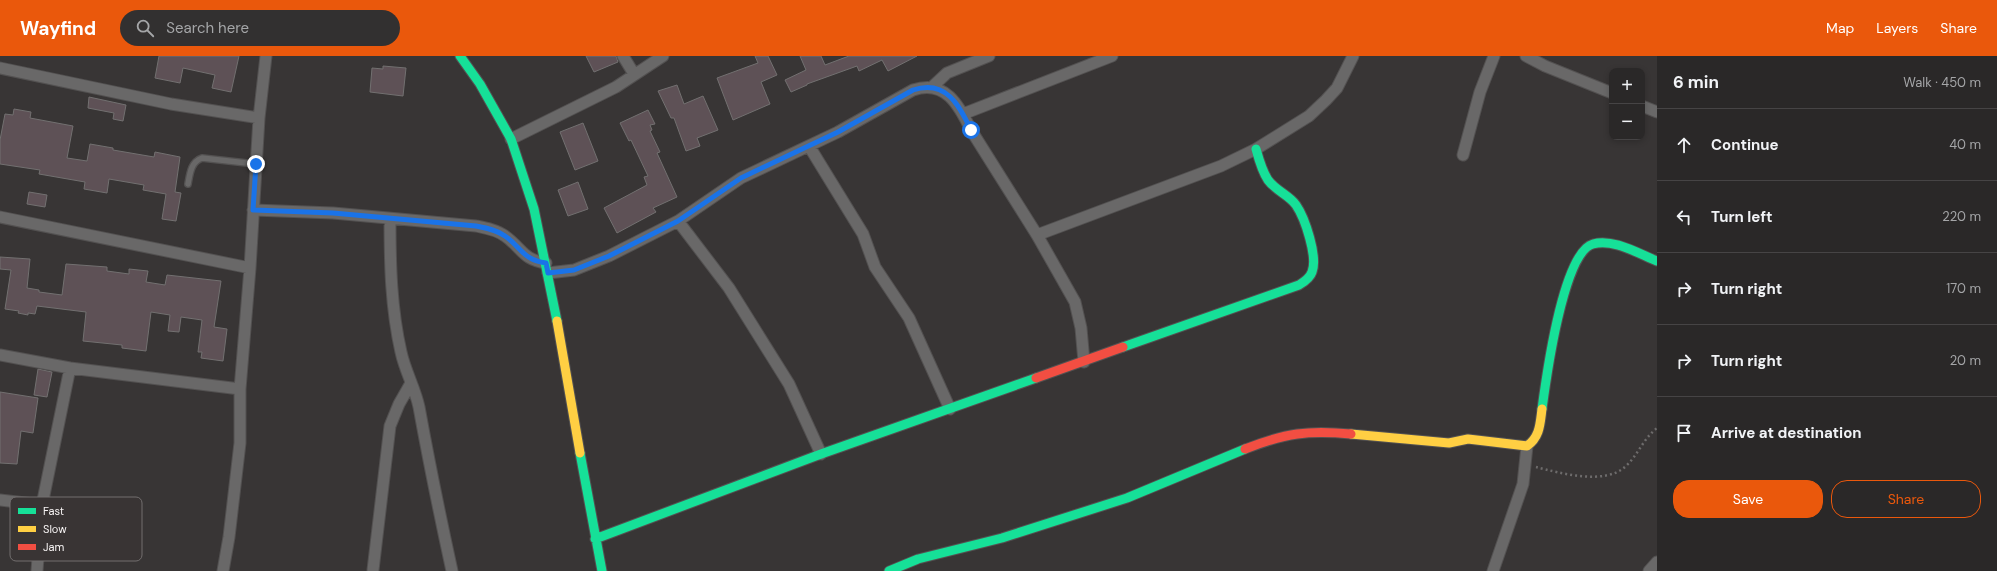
<!DOCTYPE html>
<html lang="en">
<head>
<meta charset="utf-8">
<style>
	:root { --surface:#2a2828; --page:#323030; --text:#f1f3f6; --muted:#a5a6a8; --line:#464445; --accent:#ea580c }
	body { margin:0; font-family:"DM Sans",sans-serif; background:var(--page); color:var(--text) }
	.controls { position:absolute; right:12px; top:12px; display:grid; overflow:hidden; border-radius:8px; box-shadow:0 2px 6px #0003 }
	.controls button { width:36px; height:36px; display:grid; place-items:center; padding:0; border:0; border-bottom:1px solid var(--line); background:var(--surface); color:var(--text); font:20px sans-serif }
	.stop { position:absolute; width:12px; height:12px; margin:-9px; border:3px solid #1a73e8; border-radius:50%; background:#fff }
	.stop.end { background:#1a73e8; border-color:#fff; box-shadow:0 1px 4px #0008 }
	.list { margin:0; padding:0; list-style:none }
	h2 { display:flex; justify-content:space-between; align-items:center; height:52px; margin:0; padding:0 16px; font-size:17px }
	h2 small { font-size:13px; font-weight:400; color:var(--muted) }
	.list li { display:grid; grid-template-columns:26px 1fr auto; gap:12px; align-items:center; box-sizing:border-box; height:72px; padding:0 16px; border-top:1px solid var(--line) }
	.list b { display:block; font-size:15px; white-space:nowrap }
	.list em { font-size:13px; font-style:normal; color:var(--muted) }
	.actions { display:flex; gap:8px; padding:12px 16px }
	.actions a { flex:1; padding:9px 0; border:1px solid var(--accent); border-radius:16px; text-align:center; font-size:14px; color:var(--accent) }
	.actions .main { background:var(--accent); color:#fff }
	.icon { flex:none; width:22px; height:22px; fill:none; stroke:currentColor; stroke-width:2; stroke-linecap:round; stroke-linejoin:round }
	.map { position:relative; flex:none; width:1657px; height:515px; overflow:hidden }
	header { display:flex; align-items:center; gap:24px; box-sizing:border-box; height:56px; padding:0 20px; background:var(--accent); color:#fff }
	header strong { font-size:19px }
	nav { display:flex; gap:22px; margin-inline-start:auto; font-size:14px }
	.search { width:280px; height:36px; background:var(--page); display:flex; align-items:center; gap:10px; box-sizing:border-box; padding:0 14px; border-radius:22px; color:var(--muted); font-size:15px }
	main { display:flex }
	aside { flex:1; background:var(--surface) }
	.map>svg:first-child { display:block }
	.building { fill:#5e5156; stroke:#727070 }
	.lines { fill:none; stroke-linecap:round; stroke-linejoin:round }
	.lane-casing { stroke:#535151; stroke-width:8 }
	.street-casing { stroke:#535151; stroke-width:13 }
	.fast-casing { stroke:#535151; stroke-width:11 }
	.slow-casing { stroke:#535151; stroke-width:11 }
	.jam-casing { stroke:#535151; stroke-width:11 }
	.path { stroke:#6d6b6b; stroke-width:2.5; stroke-dasharray:2 3; stroke-linecap:butt }
	.lane { stroke:#696868; stroke-width:5.5 }
	.street { stroke:#696868; stroke-width:11 }
	.fast { stroke:#16e098; stroke-width:9 }
	.slow { stroke:#ffcf43; stroke-width:9 }
	.jam { stroke:#f24e42; stroke-width:9 }
	.route { stroke:#1a73e8; stroke-width:5 }
	.key { fill:#393434; stroke:#726e6e; stroke-width:1 }
	.key-label { font-size:11px; fill:#f7f4f4 }
</style>
</head>
<body>
<header>
<strong>Wayfind</strong>
<div class="search"><svg class="icon" aria-label="search" viewBox="0 0 24 24"><circle cx="10" cy="10" r="6"/><path d="M15 15l6 6"/></svg>Search here</div>
<nav><a>Map</a><a>Layers</a><a>Share</a></nav>
</header>
<main>
<div class="map">
<svg width="1657" height="515" viewBox="0 0 1657 515">
	<rect width="100%" height="100%" fill="#383535"/>
	<!-- building -->
	<path class="building" d="M159 0H239L231 36 212 32 215 19 183 12 180 27 155 22Z
		M586 0H616L618 6 594 16Z
		M755 0H768L777 19 761 26 770 48 733 64 717 22 758 7Z
		M800 0H821L825 9 849 0H917L888 15 882 4 859 15 857 10 807 28V29L791 36 785 24 806 14Z
		M383 10 406 12 403 40 370 36 372 12 383 13Z
		M677 29 684 48 703 40 718 74 697 82 700 90 686 95 674 62H671L658 35Z
		M89 41 126 49 123 65 113 63 114 57 88 52Z
		M14 53 31 56 30 62 73 70 67 102 87 105 90 88 113 92V94L154 101 155 96 180 101 175 136 181 137 176 165 162 163 166 138 143 134 144 129 109 123 107 137 84 133 85 126 39 118 40 114 0 108V84L5 58 13 59Z
		M648 54 655 68 650 69 652 74 650 75 660 96 657 97 677 141 653 152 656 156 617 177 604 152 647 129 644 121 648 120 631 84 629 85 620 67Z
		M583 67 598 105 575 114 560 76Z
		M578 126 588 153 568 160 558 134Z
		M29 136 47 139 45 151 27 148Z
		M0 201 30 203 27 232 39 234V236L62 239 66 208 107 211V215L129 218V213L148 215 146 226 165 229 167 219 221 225 214 271 227 273 223 305 201 302 202 296H198L202 264 181 261 179 276 168 275 170 259 151 256 146 295 122 292V289L83 285 86 256 37 250 35 258 28 257V259L18 257 19 255 5 253 11 214 0 213Z
		M38 313 52 316 47 341 34 339Z
		M0 336 38 342 33 377 21 375 17 408 0 407Z"/>
	<g class="lines">
		<defs>
			<path id="lane" d="M188 128C190 117 191 106 202 102L256 108"/>
			<path id="street" d="M623 0 634 18
				M1526 0 1545 10 1612 37
				M0 12 171 48 259 62
				M932 31 947 17 989 0
				M1642 50 1657 56
				M963 58 1112 0
				M511 83 616 31 663 0
				M809 90 863 178 875 211 909 262 950 353
				M1463 99 1480 36 1494 0
				M253 154 333 157 476 170C486 172 497 174 505 180 522 192 523 204 546 207
				M0 161 250 212
				M390 163C390 208 391 252 401 296 405 315 415 332 419 351 429 406 440 460 452 515
				M678 165 729 232 789 328 821 398
				M1037 179 1221 110 1256 93 1309 60 1326 44 1337 32 1353 0
				M548 217 574 214 609 200 678 165 741 122 838 76 913 34C945 23 959 49 971 74L1037 179 1075 246 1081 272 1084 306
				M0 299 70 312 240 333
				M0 444 42 449
				M373 514 390 370 399 348 411 327
				M37 515 42 449 70 312
				M223 515 229 481 240 387V333L250 212 259 62 266 0
				M1493 515 1523 428 1527 390
				M1649 515 1657 506"/>
			<path id="fast" d="M460 0 480 28 511 83 534 153 557 265
				M1123 291 1299 229C1304 226 1310 222 1312 216 1318 201 1305 162 1296 149 1289 139 1276 135 1268 124 1262 115 1259 104 1256 93
				M1542 353C1546 323 1563 196 1593 188 1613 182 1639 198 1657 205
				M580 397 602 515
				M595 483 821 398 1036 322
				M889 515 918 503 1002 482 1127 442 1245 393"/>
			<path id="slow" d="M557 265 580 397
				M1351 378 1449 387 1468 383 1527 390C1540 381 1540 368 1542 353"/>
			<path id="jam" d="M1036 322 1123 291
				M1245 393C1286 377 1308 374 1351 378"/>
		</defs>
		<!-- lane casing -->
		<use href="#lane" class="lane-casing"/>
		<!-- street casing -->
		<use href="#street" class="street-casing"/>
		<!-- fast casing -->
		<use href="#fast" class="fast-casing"/>
		<!-- slow casing -->
		<use href="#slow" class="slow-casing"/>
		<!-- jam casing -->
		<use href="#jam" class="jam-casing"/>
		<!-- path -->
		<path class="path" d="M1536 411C1560 417 1605 430 1626 410 1638 399 1643 383 1657 372"/>
		<!-- lane -->
		<use href="#lane" class="lane"/>
		<!-- street -->
		<use href="#street" class="street"/>
		<!-- fast -->
		<use href="#fast" class="fast"/>
		<!-- slow -->
		<use href="#slow" class="slow"/>
		<!-- jam -->
		<use href="#jam" class="jam"/>
	</g>
	<g class="lines">
		<!-- route -->
		<path class="route" d="M256 108 253 154 333 157 476 170C486 172 497 174 505 180 522 192 523 204 546 207L548 217 574 214 609 200 678 165 741 122 838 76 913 34C946 23 959 49 971 74"/>
	</g>
	<!-- legend -->
	<rect x="10" y="441" width="132" height="64" rx="6" class="key"/>
	<rect x="18" y="452" width="18" height="6" fill="#16e098"/>
	<rect x="18" y="470" width="18" height="6" fill="#ffcf43"/>
	<rect x="18" y="488" width="18" height="6" fill="#f24e42"/>
	<g class="key-label">
		<text x="43" y="459">Fast</text>
		<text x="43" y="477">Slow</text>
		<text x="43" y="495">Jam</text>
	</g>
</svg>
<div class="controls">
<button>+</button>
<button>−</button>
</div>
<div class="stop" style="left:971px;top:74px"></div>
<div class="stop end" style="left:256px;top:108px"></div>
</div>
<aside>
<h2>6 min<small>Walk · 450 m</small></h2>
<ul class="list">
<li><svg class="icon" aria-label="ahead" viewBox="0 0 24 24"><path d="M12 20V5M6 11l6-6 6 6"/></svg><div><b>Continue</b></div><em>40 m</em></li>
<li><svg class="icon" aria-label="left" viewBox="0 0 24 24"><path d="M17 20v-9H6M10 6l-5 5 5 5"/></svg><div><b>Turn left</b></div><em>220 m</em></li>
<li><svg class="icon" aria-label="right" viewBox="0 0 24 24"><path d="M7 20v-9h11M14 6l5 5-5 5"/></svg><div><b>Turn right</b></div><em>170 m</em></li>
<li><svg class="icon" aria-label="right" viewBox="0 0 24 24"><path d="M7 20v-9h11M14 6l5 5-5 5"/></svg><div><b>Turn right</b></div><em>20 m</em></li>
<li><svg class="icon" aria-label="arrive" viewBox="0 0 24 24"><path d="M6 21V4h12l-3 4 3 4H6"/></svg><div><b>Arrive at destination</b></div></li>
</ul>
<div class="actions"><a class="main">Save</a><a>Share</a></div>
</aside>
</main>
</body>
</html>
